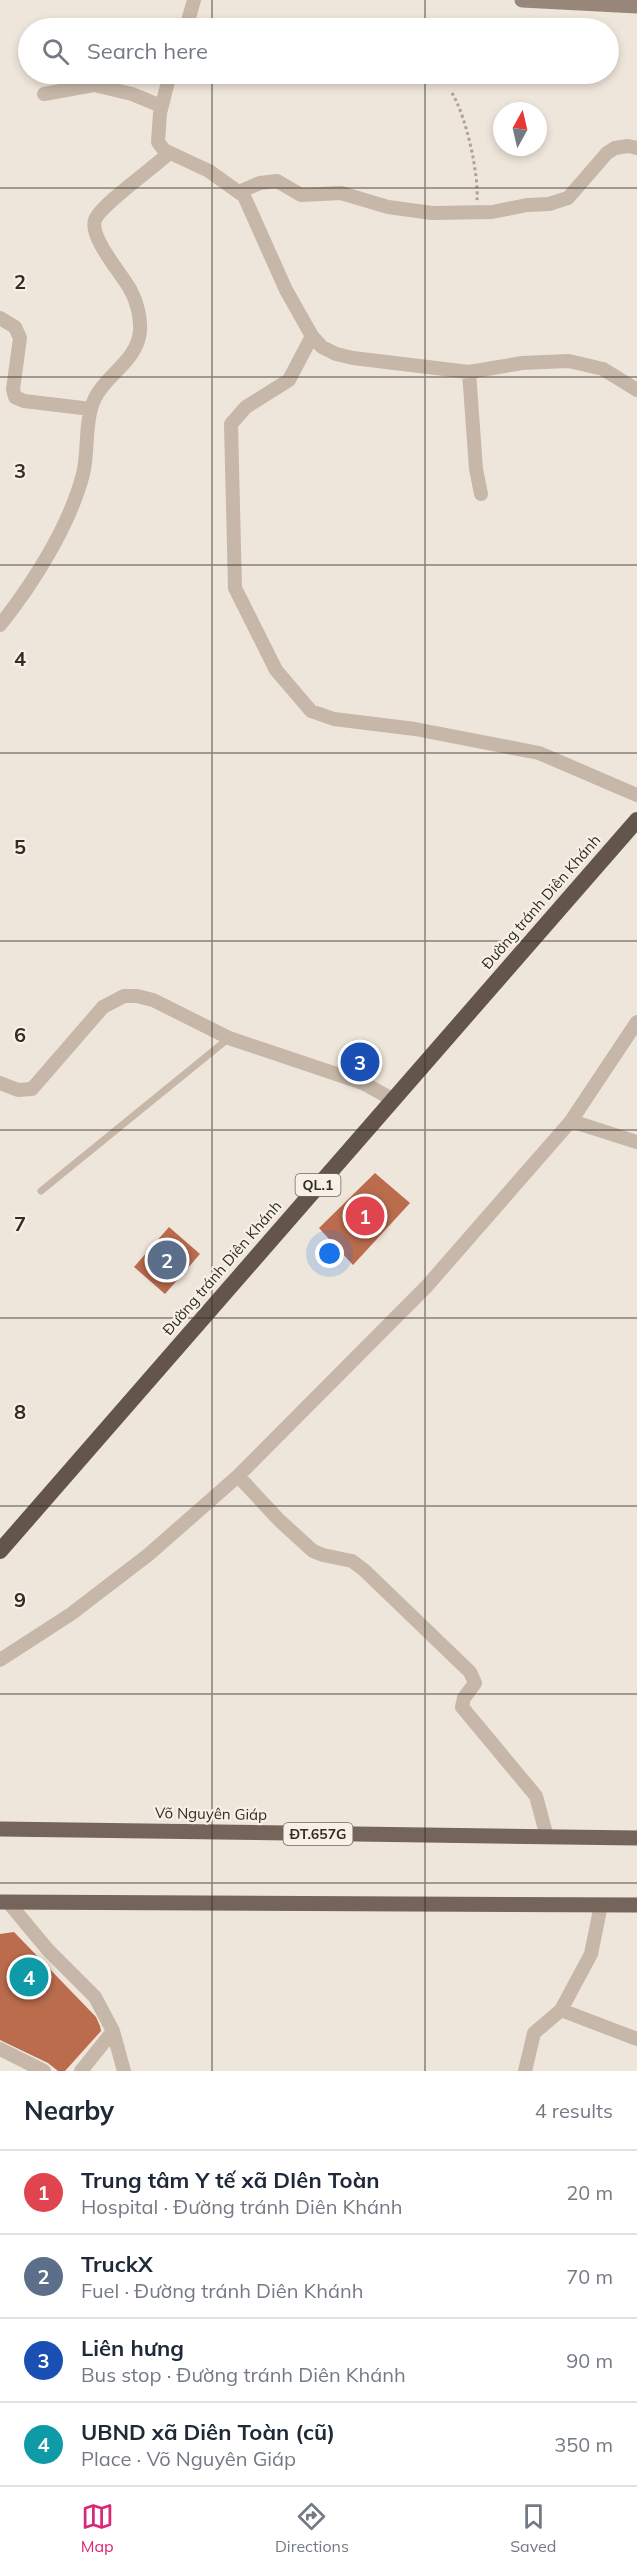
<!DOCTYPE html>
<html lang="en">
<head>
<meta charset="utf-8">
<style>
	:root { --surface:#fff; --page:#f2f2f3; --text:#1f2937; --muted:#747a83; --line:#e0e1e3; --accent:#db2777 }
	body { margin:0; font-family:Mulish,sans-serif; background:var(--page); color:var(--text) }
	.compass { position:absolute; left:493px; top:102px; width:54px; height:54px; border-radius:50%; background:var(--surface); box-shadow:0 3px 9px #0003; rotate:8deg }
	.you { position:absolute; left:330px; top:1254px; width:21px; height:21px; margin:-15px; border:4px solid #fff; border-radius:50%; background:#1a73e8; box-shadow:0 0 0 9px #1a73e833 }
	.badge { display:grid; place-items:center; width:39px; height:39px; border-radius:50%; background:var(--accent); color:#fff; font-size:20px; font-weight:700 }
	.pin { position:absolute; translate:-50% -50%; border:3px solid #fff; box-shadow:0 2px 6px #0006 }
	.list { margin:0; padding:0; list-style:none }
	h2 { display:flex; justify-content:space-between; align-items:center; height:78px; margin:0; padding:0 24px; font-size:26px }
	h2 small { font-size:20px; font-weight:400; color:var(--muted) }
	.list li { display:grid; grid-template-columns:39px 1fr auto; gap:18px; align-items:center; box-sizing:border-box; height:84px; padding:0 24px; border-top:2px solid var(--line) }
	.list b { display:block; font-size:22px; white-space:nowrap }
	.list p { margin:0; font-size:20px; white-space:nowrap; color:var(--muted) }
	.list em { font-size:20px; font-style:normal; color:var(--muted) }
	.icon { flex:none; width:33px; height:33px; fill:none; stroke:currentColor; stroke-width:2; stroke-linecap:round; stroke-linejoin:round }
	.map { position:relative; flex:none; width:637px; height:2071px; overflow:hidden }
	.search { position:absolute; background:var(--surface); box-shadow:0 3px 9px #0003; left:18px; right:18px; top:18px; height:66px; display:flex; align-items:center; gap:15px; box-sizing:border-box; padding:0 21px; border-radius:33px; color:var(--muted); font-size:22px }
	.sheet { height:414px; background:var(--surface) }
	nav { display:flex; justify-content:space-around; align-items:center; box-sizing:border-box; height:84px; border-top:2px solid var(--line); background:var(--surface); font-size:16px; color:var(--muted) }
	nav a { display:grid; justify-items:center; gap:3px }
	nav .on { color:var(--accent) }
	.map>svg:first-child { display:block }
	.building { fill:#ba6c4d }
	.lines { fill:none; stroke-linecap:round; stroke-linejoin:round }
	.path { stroke:#b1a192; stroke-width:3; stroke-dasharray:3 3; stroke-linecap:butt }
	.service { stroke:#c6b7a8; stroke-width:7 }
	.minor { stroke:#c6b7a8; stroke-width:14 }
	.secondary { stroke:#99867a; stroke-width:15 }
	.primary { stroke:#74645a; stroke-width:15 }
	.trunk { stroke:#64554c; stroke-width:16 }
	.grid { fill:none; stroke:#332c27; stroke-width:1.5; stroke-opacity:0.55 }
	.labels { text-anchor:middle; stroke-width:4.5; stroke-linejoin:round; paint-order:stroke }
	.shield { fill:#f7f0e6; stroke:#6e6760; stroke-width:1.5 }
	.shield-label { font-size:14px; font-weight:bold; fill:#332c27 }
	.street-label { font-size:15px; fill:#332c27; stroke:#f7f0e6 }
	.grid-label { font-size:20px; text-anchor:middle; font-weight:bold; fill:#332c27; stroke:#f7f0e6; stroke-width:4.5; stroke-linejoin:round; paint-order:stroke }
</style>
</head>
<body>
<div class="map">
<svg width="637" height="2071" viewBox="0 0 637 2071">
	<rect width="100%" height="100%" fill="#efe6db"/>
	<!-- building -->
	<path class="building" d="M375 1173 410 1203 353 1265 319 1228Z
		M169 1227 200 1254 165 1294 134 1267Z
		M14 1932 96 2017 100 2026 101 2031 65 2071H58L48 2063 0 2040V1934Z"/>
	<g class="lines">
		<!-- path -->
		<path class="path" d="M452 93C466 116 479 174 477 201"/>
		<!-- service -->
		<path class="service" d="M41 1191 229 1038"/>
		<!-- minor -->
		<path class="minor" d="M186 28 194 0
			M170 74 160 113 158 142 164 150 209 171 244 196 286 290 312 336 322 347 336 354 353 358 469 372 522 363 569 361 603 369 637 390
			M44 94 94 85 132 94 161 106
			M239 192 260 183 277 181 301 195 341 193 388 207 432 213 492 212 527 205 549 204 568 198 607 153 615 148 628 146 637 148
			M0 318 15 327 20 338 13 389 15 397 24 401 91 409
			M312 336 289 380 246 407 231 424 235 588 276 670 311 711 334 719 415 729 539 753 637 795
			M469 372 476 469 481 494
			M0 625C33 584 70 525 83 474 89 449 84 421 95 398 106 375 138 360 140 331 141 318 137 302 131 291 123 275 89 238 95 220 100 205 155 167 169 153
			M0 1083 18 1090 32 1089 103 1007 124 996H137L153 1000 229 1038 363 1083 392 1099
			M571 1121 637 1142
			M238 1476 279 1520 313 1551 323 1555 352 1561 364 1570 470 1672 475 1683 464 1698 462 1707 536 1796 547 1837
			M0 1660 71 1614 148 1555 238 1476 427 1286 571 1121 637 1022
			M8 1902 48 1950 95 1997 113 2031 124 2071
			M561 2010 637 2039
			M0 2049 44 2071
			M81 2071 113 2031
			M525 2071 534 2033 561 2010 591 1954 601 1905"/>
		<!-- secondary -->
		<path class="secondary" d="M522 0 637 6"/>
		<!-- primary -->
		<path class="primary" d="M0 1829 637 1838
			M0 1902 637 1905"/>
		<!-- trunk -->
		<path class="trunk" d="M0 1551 637 820"/>
	</g>
	<!-- grid -->
	<path class="grid" d="M212 0V28M425 0V28M212 74V2071M425 74V2071M0 188H637M0 377H637M0 565H637M0 753H637M0 941H637M0 1130H637M0 1318H637M0 1506H637M0 1694H637M0 1883H637"/>
	<g class="labels">
		<!-- shield labels -->
		<g class="shield">
			<rect x="295.5" y="1174" width="45" height="22" rx="4.5"/>
			<rect x="283.5" y="1823" width="69" height="22" rx="4.5"/>
		</g>
		<g class="shield-label">
			<text x="318" y="1190">QL.1</text>
			<text x="318" y="1839">ĐT.657G</text>
		</g>
		<!-- street labels -->
		<g class="street-label">
			<text transform="translate(541 902) rotate(-49)" y="5">Đường tránh Diên Khánh</text>
			<text transform="translate(222 1268) rotate(-49)" y="5">Đường tránh Diên Khánh</text>
			<text transform="translate(211 1814) rotate(1)" y="5">Võ Nguyên Giáp</text>
		</g>
	</g>
	<g class="grid-label">
		<text x="20" y="289">2</text>
		<text x="20" y="478">3</text>
		<text x="20" y="666">4</text>
		<text x="20" y="854">5</text>
		<text x="20" y="1042">6</text>
		<text x="20" y="1231">7</text>
		<text x="20" y="1419">8</text>
		<text x="20" y="1607">9</text>
	</g>
</svg>
<svg class="compass" viewBox="-18 -18 36 36"><path d="M0-13l5 13h-10z" fill="#e53935"/><path d="M0 13l5-13h-10z" fill="#747a83"/></svg>
<div class="you"></div>
<div class="pin badge" style="left:365px;top:1216px;background:#e0444e">1</div>
<div class="pin badge" style="left:167px;top:1260px;background:#5c6f8a">2</div>
<div class="pin badge" style="left:360px;top:1062px;background:#1a4fb4">3</div>
<div class="pin badge" style="left:29px;top:1977px;background:#0f9aa8">4</div>
<div class="search"><svg class="icon" aria-label="search" viewBox="0 0 24 24"><circle cx="10" cy="10" r="6"/><path d="M15 15l6 6"/></svg>Search here</div>
</div>
<section class="sheet">
<h2>Nearby<small>4 results</small></h2>
<ul class="list">
<li><span class="badge" style="background:#e0444e">1</span><div><b>Trung tâm Y tế xã DIên Toàn</b><p>Hospital · Đường tránh Diên Khánh</p></div><em>20 m</em></li>
<li><span class="badge" style="background:#5c6f8a">2</span><div><b>TruckX</b><p>Fuel · Đường tránh Diên Khánh</p></div><em>70 m</em></li>
<li><span class="badge" style="background:#1a4fb4">3</span><div><b>Liên hưng</b><p>Bus stop · Đường tránh Diên Khánh</p></div><em>90 m</em></li>
<li><span class="badge" style="background:#0f9aa8">4</span><div><b>UBND xã Diên Toàn (cũ)</b><p>Place · Võ Nguyên Giáp</p></div><em>350 m</em></li>
</ul>
</section>
<nav>
<a class="on"><svg class="icon" aria-label="map" viewBox="0 0 24 24"><path d="M3 6l6-2 6 2 6-2v14l-6 2-6-2-6 2zM9 4v14M15 6v14"/></svg>Map</a>
<a><svg class="icon" aria-label="directions" viewBox="0 0 24 24"><path d="M12 3l9 9-9 9-9-9zM9 14v-3h6M13 9l2 2-2 2"/></svg>Directions</a>
<a><svg class="icon" aria-label="saved" viewBox="0 0 24 24"><path d="M7 4h10v16l-5-4-5 4z"/></svg>Saved</a>
</nav>
</body>
</html>
